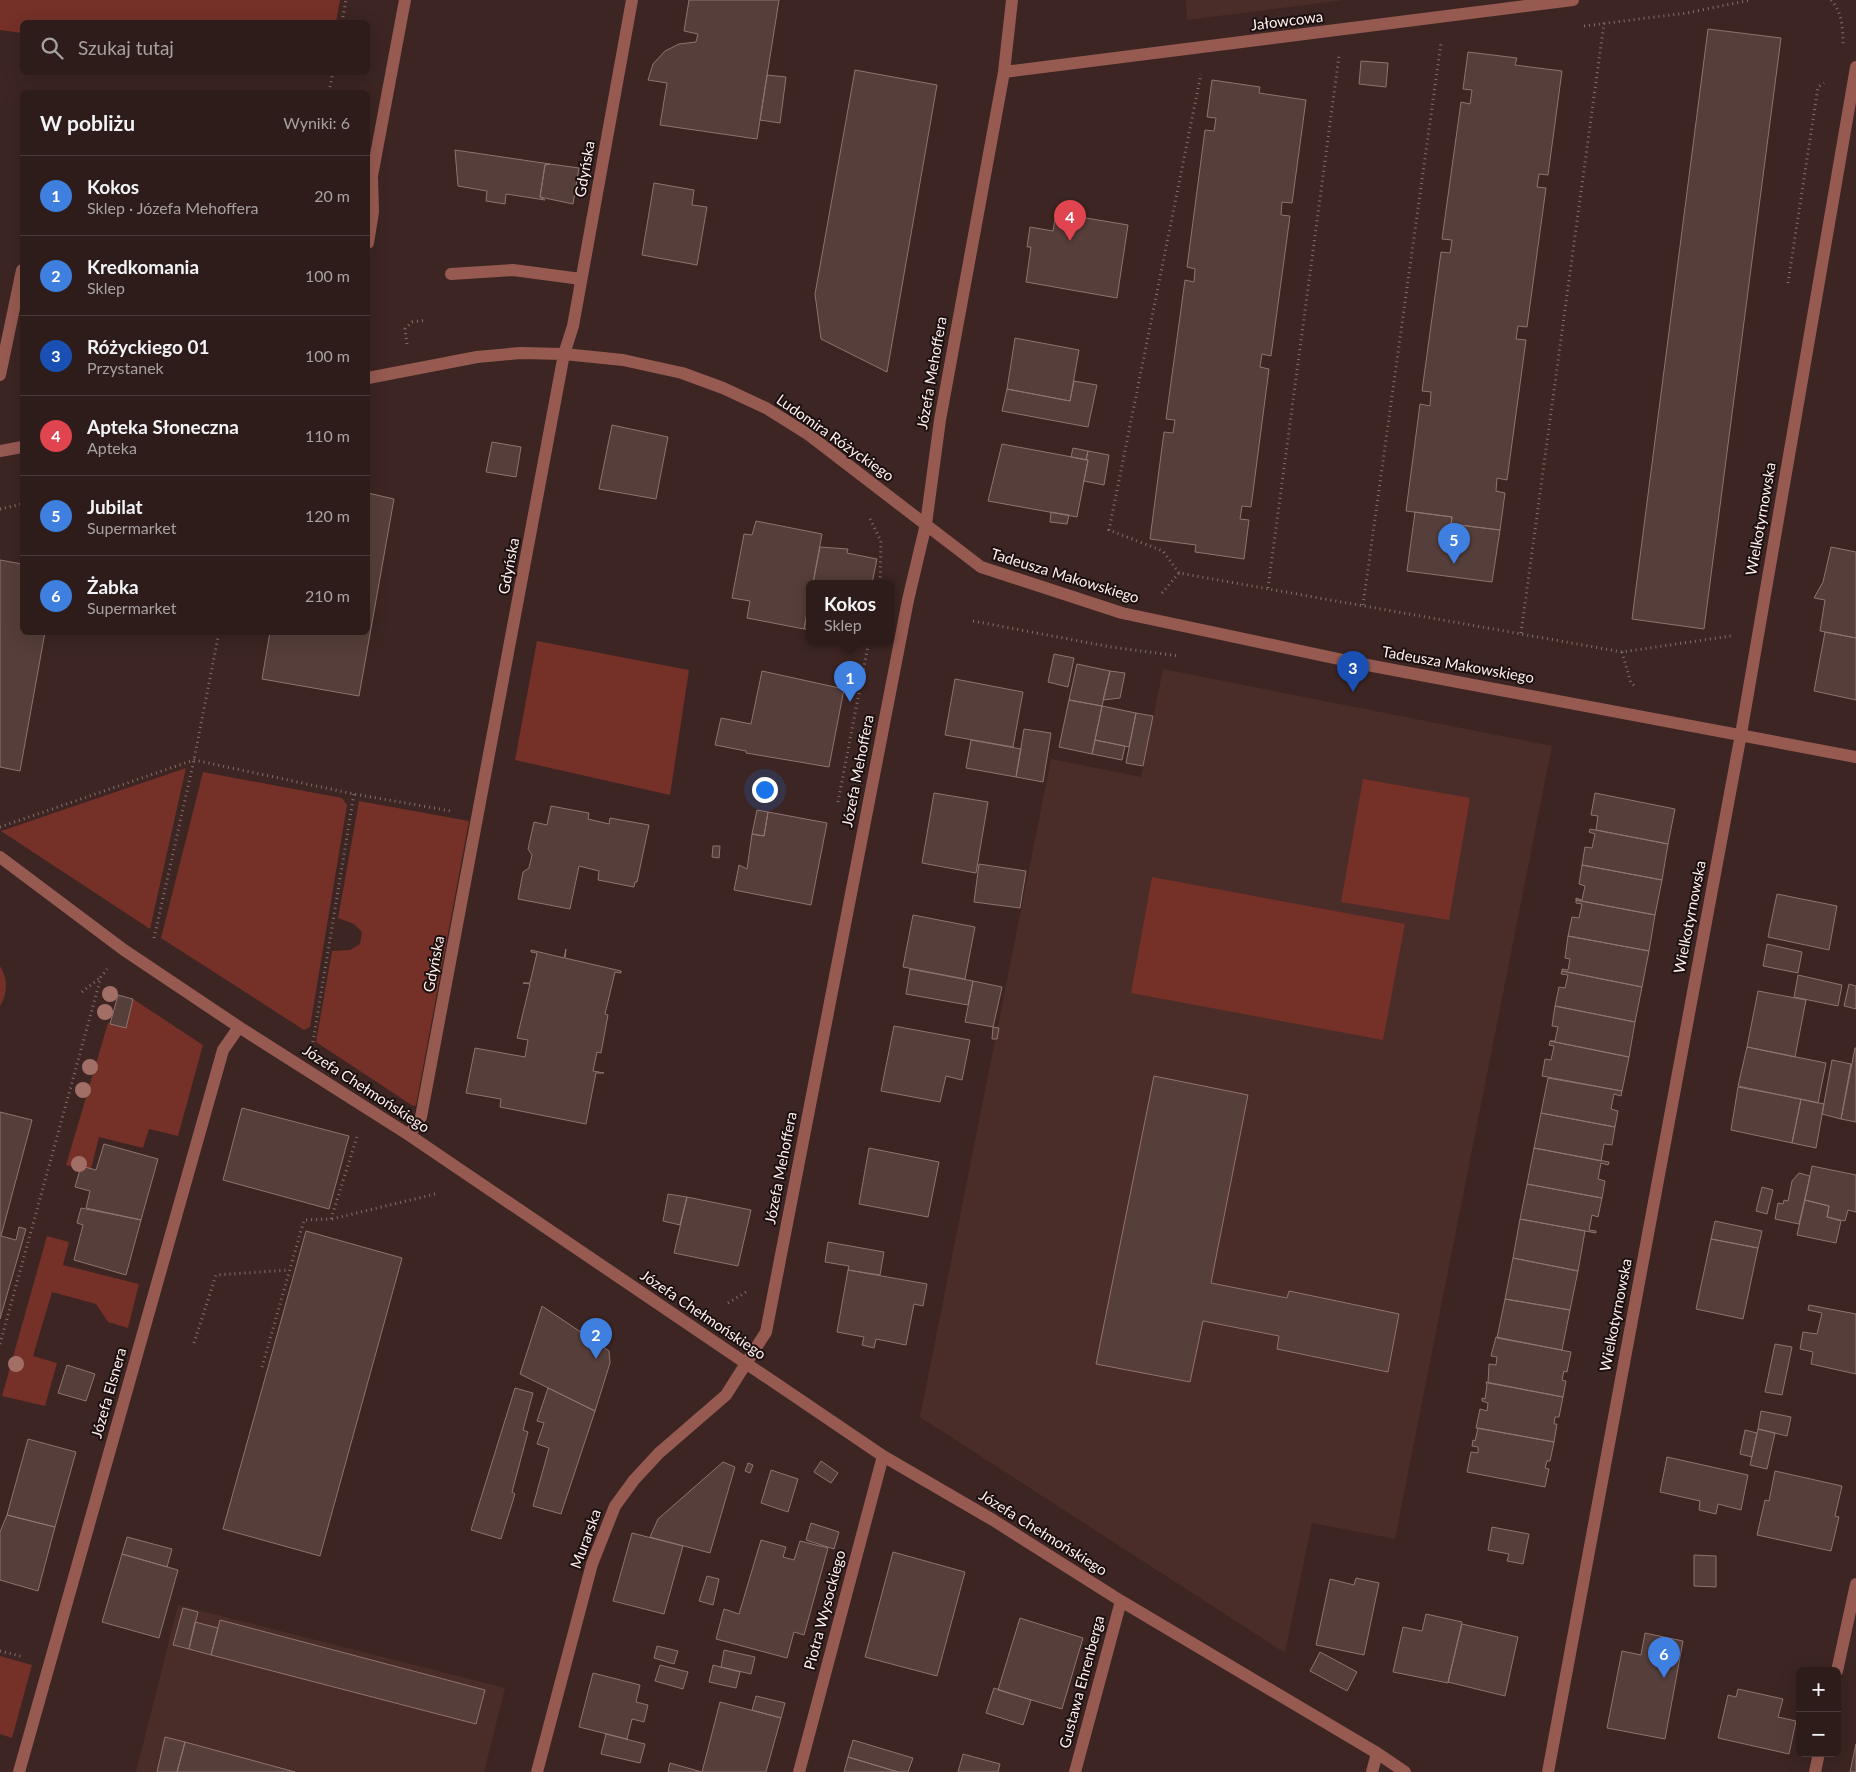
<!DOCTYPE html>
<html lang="pl">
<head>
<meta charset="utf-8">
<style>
	:root { --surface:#2d1c1a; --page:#352523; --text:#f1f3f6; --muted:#a7a1a2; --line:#483a39; --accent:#72c1f5 }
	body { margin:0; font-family:Lato,sans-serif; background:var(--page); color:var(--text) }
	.controls { position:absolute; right:15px; bottom:15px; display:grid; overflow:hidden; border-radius:8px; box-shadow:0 5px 20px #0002 }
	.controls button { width:45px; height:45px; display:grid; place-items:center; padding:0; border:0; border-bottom:1px solid var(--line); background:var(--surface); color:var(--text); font:25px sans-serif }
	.you { position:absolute; left:764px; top:789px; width:18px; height:18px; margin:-12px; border:4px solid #fff; border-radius:50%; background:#1a73e8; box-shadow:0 0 0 8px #1a73e833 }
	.badge { display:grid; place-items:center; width:32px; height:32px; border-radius:50%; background:var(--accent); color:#fff; font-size:16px; font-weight:700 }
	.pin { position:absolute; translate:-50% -41px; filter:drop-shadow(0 1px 2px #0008) }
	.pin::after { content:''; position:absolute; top:26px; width:18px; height:15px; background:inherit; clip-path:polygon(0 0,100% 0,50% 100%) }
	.popup { position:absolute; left:806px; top:580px; width:88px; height:65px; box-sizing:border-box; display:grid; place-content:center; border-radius:8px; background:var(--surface); filter:drop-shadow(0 1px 4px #0005); font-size:16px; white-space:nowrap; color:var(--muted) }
	.popup b { font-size:19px; color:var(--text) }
	.popup::after { content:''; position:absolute; left:50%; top:100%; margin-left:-10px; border:10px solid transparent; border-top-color:var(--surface) }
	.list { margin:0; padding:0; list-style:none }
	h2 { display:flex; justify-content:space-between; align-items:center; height:65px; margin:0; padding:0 20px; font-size:21px }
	h2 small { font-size:16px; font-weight:400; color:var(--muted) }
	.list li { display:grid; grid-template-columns:32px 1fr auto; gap:15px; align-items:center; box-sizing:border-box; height:80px; padding:0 20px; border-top:1px solid var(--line) }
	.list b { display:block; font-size:19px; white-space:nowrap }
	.list p { margin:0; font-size:16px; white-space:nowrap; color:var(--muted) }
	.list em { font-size:16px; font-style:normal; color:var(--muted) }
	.icon { flex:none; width:28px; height:28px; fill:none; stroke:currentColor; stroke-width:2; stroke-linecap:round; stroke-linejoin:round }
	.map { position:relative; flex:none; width:1856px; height:1772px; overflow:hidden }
	.search { position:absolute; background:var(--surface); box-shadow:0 5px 20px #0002; left:20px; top:20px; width:350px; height:55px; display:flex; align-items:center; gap:12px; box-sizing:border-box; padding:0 18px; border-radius:8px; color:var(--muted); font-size:19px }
	.panel { position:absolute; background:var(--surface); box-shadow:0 5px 20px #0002; left:20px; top:90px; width:350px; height:545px; border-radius:8px }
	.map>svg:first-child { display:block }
	.built { fill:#4a2d28 }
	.green { fill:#753028 }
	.building { fill:#563e3a; stroke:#8f7470 }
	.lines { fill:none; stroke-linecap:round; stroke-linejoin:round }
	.path { stroke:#84706d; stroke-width:3; stroke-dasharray:1 4; stroke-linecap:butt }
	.minor { stroke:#965a51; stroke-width:12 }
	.tree { fill:#a26f67 }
	.labels { text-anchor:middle; stroke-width:4; stroke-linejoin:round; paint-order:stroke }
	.street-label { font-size:15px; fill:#ffefed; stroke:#1c1110 }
</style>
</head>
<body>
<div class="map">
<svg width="1856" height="1772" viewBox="0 0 1856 1772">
	<rect width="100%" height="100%" fill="#3c2522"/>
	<!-- built -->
	<path class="built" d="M1186 0H1344L1187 20Z
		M1163 669 1552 746 1395 1539 1312 1523 1285 1653 920 1417 1051 759 1141 777Z
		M178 1605 505 1688 484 1772H136Z"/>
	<!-- green -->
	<path class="green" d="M0 0H340L336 22H22V33L0 30Z
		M537 641 689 670 670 795 515 760Z
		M186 768 150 929 1 831Z
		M203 772 342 798 347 805 310 1027 304 1030 161 938Z
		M1363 779 1470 798 1449 920 1341 902Z
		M359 801 469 821 416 1105 413 1106 316 1042 332 951 350 950 360 944 362 932 354 924 338 918Z
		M1152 877 1405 924 1383 1040 1131 993Z
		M0 966C8 979 8 993 0 1006Z
		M133 999 203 1045 178 1136 149 1129 143 1148 99 1137 91 1169 82 1166 80 1169 66 1165 108 1023 126 1027Z
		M47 1236 69 1242 63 1265 139 1284 128 1328 108 1322 96 1304 52 1292 33 1356 57 1363 45 1406 2 1396Z
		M0 1656 32 1665 12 1738 0 1734Z"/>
	<!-- building -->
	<path class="building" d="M689 0H779L757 139 660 125 667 83 648 80 653 64 665 51 679 44 696 42 698 34 684 31Z
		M1708 29 1781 38 1704 629 1632 619Z
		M1468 52 1517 58 1515 65 1562 71 1548 175 1539 174 1537 187 1546 188 1527 327 1518 326 1516 339 1526 340 1507 480 1497 478 1496 491 1505 493 1500 530 1451 524 1452 517 1406 511 1420 404 1430 406 1431 392 1422 391 1441 252 1450 253 1451 247 1452 240 1442 239 1461 102 1470 104 1472 90 1463 89Z
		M1361 61 1388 63 1386 87 1359 84Z
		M855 70 937 85 887 372 821 339 815 294Z
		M767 75 786 77 780 123 760 120Z
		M1212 80 1260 87 1259 93 1306 100 1292 203 1282 202 1281 215 1290 216 1271 356 1262 354 1260 367 1269 369 1251 507 1242 506 1240 519 1249 520 1244 559 1195 552 1196 545 1150 539 1164 432 1173 433 1175 420 1166 419 1185 280 1194 282 1195 269 1187 267 1205 130 1214 131 1216 118 1207 117Z
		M455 150 550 164 545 165 540 197 545 200 506 194 505 204 486 201 487 191 458 186Z
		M550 164 579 168 573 204 540 197 545 165Z
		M654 183 694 190 692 205 707 207 697 265 642 255Z
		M1056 213 1128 225 1117 298 1026 282 1031 247H1027L1030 227 1053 231Z
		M1015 338 1079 350 1070 401 1007 389Z
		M1074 381 1097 385 1088 427 1002 411 1007 389 1070 401Z
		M612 425 668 437 656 499 599 489Z
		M492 442 521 447 516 477 486 472Z
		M1002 444 1088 460 1077 517 988 501Z
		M1073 448 1088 451 1086 460 1071 457Z
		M1088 451 1109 455 1104 485 1084 481 1088 460H1086Z
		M368 493 394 499 359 696 262 679 270 632H368Z
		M1051 512 1069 515 1067 524 1050 522Z
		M1415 512 1452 517 1451 524 1500 530 1492 582 1407 571Z
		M756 521 822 534 813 583H810V597L804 629 747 618 750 601 732 598 744 534 752 535Z
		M820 547 848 549 847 553 877 559 872 583H813Z
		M1831 547 1856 552V638L1820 631 1825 600 1814 598 1823 582Z
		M0 560 22 564V632H45L20 771 0 767Z
		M810 597V630L804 629Z
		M1825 632 1856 638V700L1814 691Z
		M1054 654 1074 658 1068 687 1048 682Z
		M1077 664 1110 671 1102 706 1069 700Z
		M762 671 844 689 829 767 746 753V751L715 745 721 718 751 724Z
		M1110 671 1125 673 1120 698 1103 700Z
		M955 679 1023 692 1013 747 945 735Z
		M1069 700 1102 706 1092 754 1059 747Z
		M1102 706 1136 713 1129 747 1095 740Z
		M1136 713 1153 716 1143 766 1126 763Z
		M1024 729 1051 733 1043 782 1016 777Z
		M971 740 1021 749 1016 777 966 768Z
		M1095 740 1125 746 1122 760 1092 754Z
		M934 793 988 802 976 873 922 863Z
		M1595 793 1675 809 1668 844 1596 830 1598 816 1591 815Z
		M551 806 589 813 588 819 609 824 610 818 649 825 637 882H635L634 887 598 880 599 871 579 866 570 909 518 899 523 872 529 868 532 855 528 849 534 822 547 825Z
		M757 810 768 812 764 836 752 834Z
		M768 812 827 823 811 905 734 890 739 865 747 869 752 834 764 836Z
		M1590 829 1668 844 1662 880 1582 865 1585 847 1592 848 1595 834 1589 832Z
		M713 846H720L719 858 712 857Z
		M979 864 1026 871 1020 908 974 902Z
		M1582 865 1662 880 1655 915 1576 900V898L1582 900 1585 886 1579 884Z
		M1777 894 1837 906 1829 950 1768 937Z
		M1576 900 1655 915 1649 951 1568 936 1572 917 1579 918 1582 904 1576 903Z
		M913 915 975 927 965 979 903 967Z
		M1568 936 1649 951 1642 987 1562 971V969L1568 970 1570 959 1565 958Z
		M1767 944 1802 952 1798 973 1763 966Z
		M566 949 565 958 621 971V973L615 972 605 1014 608 1015 601 1053 597 1052 593 1071 604 1073H596L586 1124 500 1107 501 1099 466 1093 475 1048 525 1057 528 1040 517 1038 530 984 523 983H530L537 953 531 952V950L564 958Z
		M910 969 973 981 968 1005 906 994Z
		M1562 971 1642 987 1635 1022 1555 1006 1559 987 1565 988 1568 975 1561 974Z
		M1798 975 1842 985 1838 1006 1794 997Z
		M973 981 1002 987 993 1027 965 1022Z
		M1849 984 1856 986V1009L1844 1006Z
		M1758 991 1806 1000 1795 1057 1747 1047Z
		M118 995 133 999 126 1028 110 1024Z
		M1555 1006 1635 1022 1629 1057 1550 1041H1555L1558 1027 1552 1026Z
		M894 1026 970 1040 962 1080 946 1076 940 1102 881 1091Z
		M993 1027 999 1028 997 1039H992Z
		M1550 1041 1629 1057 1622 1091 1542 1076 1545 1059 1551 1060 1554 1046 1549 1045Z
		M1747 1047 1826 1063 1818 1103 1738 1086Z
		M1855 1048H1856V1122L1841 1119Z
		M1832 1060 1851 1064 1841 1119 1822 1114Z
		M1154 1076 1248 1095 1211 1283 1287 1298 1289 1291 1399 1314 1388 1372 1277 1349 1279 1336 1203 1321 1190 1382 1096 1364Z
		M1548 1078 1622 1091 1621 1096 1614 1094 1611 1109 1618 1111 1615 1127 1541 1113Z
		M1738 1087 1801 1099 1792 1143 1731 1130Z
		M1801 1099 1824 1104 1816 1148 1792 1143Z
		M242 1108 349 1136 329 1209 223 1180Z
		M0 1112 32 1120 1 1236 16 1240 19 1227 26 1229 0 1319Z
		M1541 1113 1615 1127 1612 1145 1604 1144 1601 1161 1534 1148Z
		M104 1144 158 1159 141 1220 86 1208 90 1191 75 1187 81 1166 96 1170Z
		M869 1148 939 1162 928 1217 859 1204Z
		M1534 1148 1609 1162 1608 1165 1601 1163 1598 1179 1605 1181 1602 1198 1527 1184Z
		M1812 1166 1856 1175V1212L1848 1210 1845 1221 1827 1217 1829 1206 1805 1200Z
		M1799 1173 1810 1176 1799 1224 1775 1219 1778 1203 1783 1204 1784 1200 1788 1201 1792 1181Z
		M1527 1184 1602 1198 1598 1217 1592 1215 1589 1230 1596 1231V1233L1520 1219Z
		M1762 1187 1773 1190 1767 1214 1756 1211Z
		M668 1194 687 1197 680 1225 663 1221Z
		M687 1197 751 1210 738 1266 674 1253Z
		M1805 1200 1829 1206 1827 1217 1841 1221 1836 1243 1797 1235Z
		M81 1208 141 1220 126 1275 74 1260 83 1225 77 1223Z
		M1520 1219 1585 1231 1578 1271 1513 1258Z
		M1715 1221 1762 1231 1758 1248 1711 1239Z
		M306 1231 402 1258 320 1556 223 1529Z
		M1711 1239 1758 1248 1743 1319 1696 1309Z
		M828 1242 884 1252 880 1275 848 1270 849 1266 825 1262Z
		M1513 1258 1578 1271 1570 1310 1505 1299Z
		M848 1270 927 1284 923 1306 914 1304 906 1345 876 1339 874 1348 862 1345 864 1337 837 1332Z
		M1505 1299 1570 1310 1562 1350 1497 1338Z
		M1809 1305 1856 1314V1374L1811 1364 1813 1352 1800 1349 1803 1332 1817 1334 1822 1313 1808 1310Z
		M542 1306 609 1351 610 1363 595 1411 520 1374Z
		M1496 1337 1571 1352 1567 1372 1564 1371 1562 1380 1566 1381 1563 1397 1488 1383 1489 1364 1496 1365 1497 1357 1491 1356Z
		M1775 1344 1792 1347 1782 1395 1765 1392Z
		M67 1365 95 1374 86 1401 58 1393Z
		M1486 1382 1563 1397 1559 1417H1555L1554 1424H1557L1554 1442 1476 1428 1480 1409 1487 1411 1488 1403 1482 1401V1398L1485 1399 1487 1385Z
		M515 1388 533 1393 523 1430 528 1432 512 1492 515 1494 501 1539 471 1530Z
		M548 1388 595 1411 561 1514 533 1506 549 1448 537 1444 544 1423 537 1421Z
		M1761 1411 1791 1417 1787 1436 1758 1429Z
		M1478 1428 1554 1442 1550 1461H1547L1545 1468 1549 1469 1545 1487 1467 1472 1471 1452 1478 1453V1447L1472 1446 1473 1440 1475 1441Z
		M1758 1429 1775 1433 1767 1469 1750 1465Z
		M1745 1430 1757 1433 1752 1457 1740 1454Z
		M28 1439 76 1452 55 1527 7 1515Z
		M1667 1457 1748 1475 1741 1510 1718 1504 1716 1514 1699 1510 1700 1501 1660 1492Z
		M821 1461 838 1473 831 1483 814 1472Z
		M723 1462 735 1467 710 1553 650 1537 658 1519Z
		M748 1463 753 1465 750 1473 745 1471Z
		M771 1470 798 1479 788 1512 761 1503Z
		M1775 1471 1842 1486 1835 1516 1839 1517 1831 1551 1757 1535 1765 1500 1769 1501Z
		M7 1515 55 1527 38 1591 0 1580V1532Z
		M811 1523 839 1532 834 1549 806 1540Z
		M1492 1527 1529 1534 1523 1564 1507 1561 1509 1554 1488 1550Z
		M632 1533 683 1546 664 1614 613 1601Z
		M127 1537 172 1549 167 1567 122 1554Z
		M761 1540 786 1547 783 1557 794 1560 800 1541 828 1548 804 1635 794 1632 787 1658 716 1639 724 1609 739 1614Z
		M893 1552 965 1572 937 1676 865 1657Z
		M122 1554 178 1570 159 1638 102 1622Z
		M1694 1555 1716 1556V1587L1694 1586Z
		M707 1576 719 1579 713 1605 699 1601Z
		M1356 1578 1379 1583 1364 1655 1316 1645 1330 1579 1354 1585Z
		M183 1608 198 1612 189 1649 173 1645Z
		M1426 1614 1462 1622 1448 1683 1393 1672 1403 1627 1422 1631Z
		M1020 1618 1083 1638 1062 1709 998 1690Z
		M220 1620 485 1690 476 1724 211 1655Z
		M195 1622 218 1628 211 1655 189 1649Z
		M1462 1624 1518 1637 1505 1696 1448 1682Z
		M1645 1633 1683 1641 1665 1739 1607 1728 1622 1651 1641 1655Z
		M657 1646 678 1651 674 1664 654 1658Z
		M724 1650 755 1657 751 1674 721 1667Z
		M1320 1652 1357 1672 1347 1691 1310 1671Z
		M660 1665 688 1672 683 1689 655 1681Z
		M713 1665 740 1672 736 1688 709 1682Z
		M593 1673 640 1685 636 1702 648 1705 644 1722 632 1719 627 1739 579 1727Z
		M994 1688 1031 1700 1023 1725 986 1713Z
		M1738 1689 1783 1699 1778 1717 1796 1721 1789 1754 1718 1738 1728 1695 1736 1697Z
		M756 1696 785 1703 781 1718 752 1710Z
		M720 1702 781 1718 766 1772H702Z
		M606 1734 645 1744 640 1763 601 1754Z
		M165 1737 185 1742 177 1772H157Z
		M853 1740 913 1758 908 1772H898L848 1757Z
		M185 1742 295 1772H177Z
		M1856 1744V1772H1850Z
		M963 1754 1000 1764 998 1772H958Z
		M848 1757 898 1772H844Z
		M670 1763 702 1772H668Z"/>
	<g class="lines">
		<!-- path -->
		<path class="path" d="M1831 0C1842 11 1843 29 1843 44
			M342 22 346 0
			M1584 26 1687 13 1751 0
			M329 92 333 72
			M1788 283 1818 87 1824 83
			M407 344 405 329 412 322 427 320
			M0 509 22 504
			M870 519 881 541 880 583
			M1179 573 1163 551 1109 530 1201 74
			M1268 588 1339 56
			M1162 593 1179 573 1622 652 1731 636
			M1363 605 1441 43
			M973 621 1111 647 1179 656
			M1521 633 1604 23
			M1622 652 1631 683 1636 687
			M838 802 869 641
			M0 827 194 760 354 794 451 811
			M154 938 194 760 219 632
			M82 992 101 977
			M313 1042 354 794
			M332 1219 435 1194
			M728 1303 746 1292
			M194 1343 216 1275 289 1270
			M0 1344 101 977 107 969
			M262 1367 304 1220 331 1219 357 1137
			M0 1651 24 1657"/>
		<!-- minor -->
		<path class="minor" d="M1004 72 1573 0
			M368 243 373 212 372 176 405 0
			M451 274 513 270 581 279
			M0 375 22 270
			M368 378 477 357 520 353 564 354 623 360 682 373 723 388 766 408 809 435 981 567 1122 613 1362 664 1856 757
			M0 451 22 447
			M0 857 124 950 239 1027 409 1135 883 1456 993 1520 1121 1601 1377 1753 1405 1772
			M409 1135 421 1117 564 354 573 326 632 0
			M1837 1671 1856 1584
			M19 1772 223 1050 239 1027
			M537 1772 592 1564 615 1506 634 1480 659 1453 726 1395 766 1332 908 600 926 524 940 420 1004 72 1012 0
			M799 1772 883 1456
			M1075 1772 1121 1601
			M1372 1772 1377 1753
			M1548 1772 1741 734 1856 67
			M1815 1772 1819 1753"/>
	</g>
	<!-- trees -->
	<g class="tree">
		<circle cx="110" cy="994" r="8"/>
		<circle cx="105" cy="1012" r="8"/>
		<circle cx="90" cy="1067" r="8"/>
		<circle cx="83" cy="1090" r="8"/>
		<circle cx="79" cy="1164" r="8"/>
		<circle cx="16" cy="1364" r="8"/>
	</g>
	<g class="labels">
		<!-- street labels -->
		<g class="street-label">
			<text transform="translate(1287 21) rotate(-7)" y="5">Jałowcowa</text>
			<text transform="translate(585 169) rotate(-80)" y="5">Gdyńska</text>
			<text transform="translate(932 373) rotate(-80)" y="5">Józefa Mehoffera</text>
			<text transform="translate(835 438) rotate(35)" y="5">Ludomira Różyckiego</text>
			<text transform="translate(1761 519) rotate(-80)" y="5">Wielkotyrnowska</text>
			<text transform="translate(509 566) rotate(-79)" y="5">Gdyńska</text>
			<text transform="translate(1065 576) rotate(17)" y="5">Tadeusza Makowskiego</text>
			<text transform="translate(1458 665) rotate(10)" y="5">Tadeusza Makowskiego</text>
			<text transform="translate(858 771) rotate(-79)" y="5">Józefa Mehoffera</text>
			<text transform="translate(1690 917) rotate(-79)" y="5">Wielkotyrnowska</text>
			<text transform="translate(434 964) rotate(-79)" y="5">Gdyńska</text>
			<text transform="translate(366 1089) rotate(33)" y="5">Józefa Chełmońskiego</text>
			<text transform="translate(781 1168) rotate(-79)" y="5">Józefa Mehoffera</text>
			<text transform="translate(703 1315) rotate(34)" y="5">Józefa Chełmońskiego</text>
			<text transform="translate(1616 1315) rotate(-79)" y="5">Wielkotyrnowska</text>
			<text transform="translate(109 1393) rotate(-74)" y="5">Józefa Elsnera</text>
			<text transform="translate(1043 1533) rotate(32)" y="5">Józefa Chełmońskiego</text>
			<text transform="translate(586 1539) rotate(-70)" y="5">Murarska</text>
			<text transform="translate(825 1610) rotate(-75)" y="5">Piotra Wysockiego</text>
			<text transform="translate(1082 1682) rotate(-75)" y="5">Gustawa Ehrenberga</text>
		</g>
	</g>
</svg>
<div class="controls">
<button>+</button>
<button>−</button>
</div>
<div class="you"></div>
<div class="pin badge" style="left:850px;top:702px;background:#3f7fe0">1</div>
<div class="popup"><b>Kokos</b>Sklep</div>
<div class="pin badge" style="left:596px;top:1359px;background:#3f7fe0">2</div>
<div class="pin badge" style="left:1353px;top:692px;background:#1a4fb4">3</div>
<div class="pin badge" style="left:1070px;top:241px;background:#e0444e">4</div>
<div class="pin badge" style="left:1454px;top:564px;background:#3f7fe0">5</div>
<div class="pin badge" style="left:1664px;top:1678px;background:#3f7fe0">6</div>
<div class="search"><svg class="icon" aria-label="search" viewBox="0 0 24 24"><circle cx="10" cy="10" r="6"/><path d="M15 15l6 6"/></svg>Szukaj tutaj</div>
<section class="panel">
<h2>W pobliżu<small>Wyniki: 6</small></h2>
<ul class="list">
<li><span class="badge" style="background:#3f7fe0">1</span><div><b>Kokos</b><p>Sklep · Józefa Mehoffera</p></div><em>20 m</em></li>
<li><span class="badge" style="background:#3f7fe0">2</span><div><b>Kredkomania</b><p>Sklep</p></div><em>100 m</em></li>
<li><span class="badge" style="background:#1a4fb4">3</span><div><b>Różyckiego 01</b><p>Przystanek</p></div><em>100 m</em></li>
<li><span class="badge" style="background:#e0444e">4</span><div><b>Apteka Słoneczna</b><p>Apteka</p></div><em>110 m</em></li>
<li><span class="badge" style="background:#3f7fe0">5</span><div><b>Jubilat</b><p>Supermarket</p></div><em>120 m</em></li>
<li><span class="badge" style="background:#3f7fe0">6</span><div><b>Żabka</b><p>Supermarket</p></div><em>210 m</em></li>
</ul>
</section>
</div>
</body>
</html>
